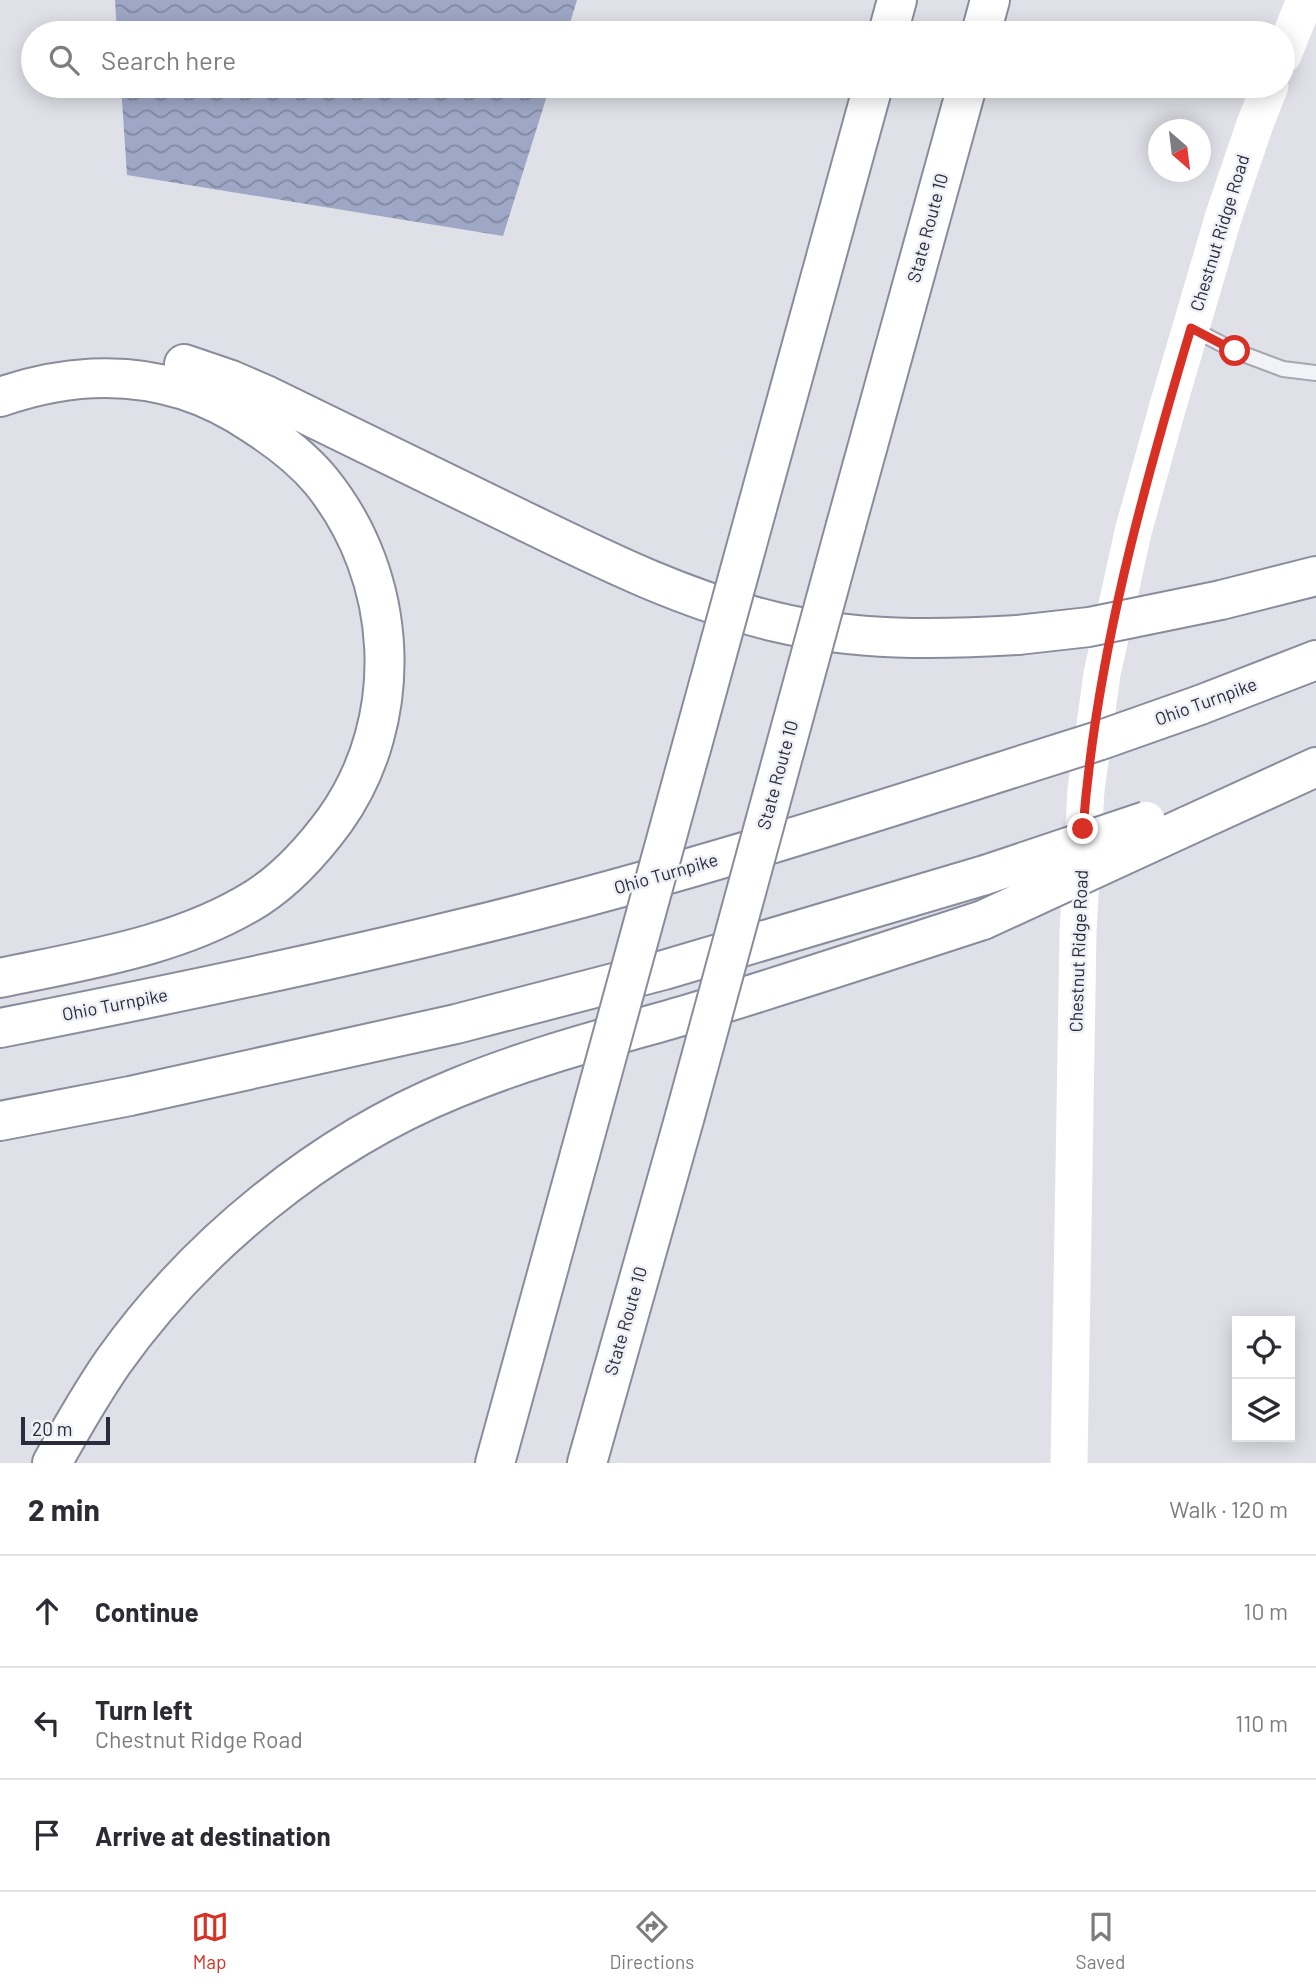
<!DOCTYPE html>
<html lang="en">
<head>
<meta charset="utf-8">
<style>
	:root { --surface:#fff; --page:#f2f2f3; --text:#2b2b33; --muted:#7c7c81; --line:#e1e1e2; --accent:#d93025 }
	body { margin:0; font-family:Barlow,sans-serif; background:var(--page); color:var(--text) }
	.controls { position:absolute; right:21px; bottom:21px; display:grid; overflow:hidden; border-radius:0px; box-shadow:0 4px 18px #0003 }
	.controls button { width:63px; height:63px; display:grid; place-items:center; padding:0; border:0; border-bottom:2px solid var(--line); background:var(--surface); color:var(--text); font:35px sans-serif }
	.compass { position:absolute; left:1148px; top:119px; width:63px; height:63px; border-radius:50%; background:var(--surface); box-shadow:0 4px 18px #0003; rotate:152deg }
	.scale { position:absolute; left:21px; bottom:18px; width:89px; box-sizing:border-box; padding-left:7px; border:4px solid #2a2c3e; border-top:0; font-size:19px; line-height:24px; white-space:nowrap; color:#2a2c3e; -webkit-text-stroke:5px #eff0f5; paint-order:stroke }
	.stop { position:absolute; width:21px; height:21px; margin:-16px; border:5px solid #d93025; border-radius:50%; background:#fff }
	.stop.end { background:#d93025; border-color:#fff; box-shadow:0 2px 7px #0008 }
	.list { margin:0; padding:0; list-style:none }
	h2 { display:flex; justify-content:space-between; align-items:center; height:91px; margin:0; padding:0 28px; font-size:30px }
	h2 small { font-size:23px; font-weight:400; color:var(--muted) }
	.list li { display:grid; grid-template-columns:46px 1fr auto; gap:21px; align-items:center; box-sizing:border-box; height:112px; padding:0 28px; border-top:2px solid var(--line) }
	.list b { display:block; font-size:26px; white-space:nowrap }
	.list p { margin:0; font-size:23px; white-space:nowrap; color:var(--muted) }
	.list em { font-size:23px; font-style:normal; color:var(--muted) }
	.icon { flex:none; width:38px; height:38px; fill:none; stroke:currentColor; stroke-width:2; stroke-linecap:round; stroke-linejoin:round }
	.map { position:relative; flex:none; width:1316px; height:1463px; overflow:hidden }
	.search { position:absolute; background:var(--surface); box-shadow:0 4px 18px #0003; left:21px; right:21px; top:21px; height:77px; display:flex; align-items:center; gap:18px; box-sizing:border-box; padding:0 24px; border-radius:38px; color:var(--muted); font-size:26px }
	.sheet { height:427px; background:var(--surface) }
	nav { display:flex; justify-content:space-around; align-items:center; box-sizing:border-box; height:98px; border-top:2px solid var(--line); background:var(--surface); font-size:19px; color:var(--muted) }
	nav a { display:grid; justify-items:center; gap:4px }
	nav .on { color:var(--accent) }
	.map>svg:first-child { display:block }
	.water { fill:url(#water-waves) }
	.lines { fill:none; stroke-linecap:round; stroke-linejoin:round }
	.lane-casing { stroke:#a6a7b2; stroke-width:18 }
	.highway-casing { stroke:#898c9d; stroke-width:42 }
	.lane { stroke:#f2f3f6; stroke-width:14 }
	.secondary { stroke:#fff; stroke-width:37 }
	.highway { stroke:#fff; stroke-width:38 }
	.highway-bridge-casing { stroke:#898c9d; stroke-width:42; stroke-linecap:butt }
	.highway-bridge { stroke:#fff; stroke-width:38 }
	.route { stroke:#d93025; stroke-width:9 }
	.labels { text-anchor:middle; stroke-width:5; stroke-linejoin:round; paint-order:stroke }
	.street-label { font-size:18px; fill:#2a2c3e; stroke:#eff0f5 }
</style>
</head>
<body>
<div class="map">
<svg width="1316" height="1463" viewBox="0 0 1316 1463">
	<defs>
		<pattern id="water-waves" width="16" height="10" patternUnits="userSpaceOnUse" patternTransform="scale(1.75)"><rect width="16" height="10" fill="#9ea7c5"/><path d="M0 5q4-4 8 0t8 0" fill="none" stroke="#8188a1"/></pattern>
	</defs>
	<rect width="100%" height="100%" fill="#e0e1e8"/>
	<!-- water -->
	<path class="water" d="M115 0H577L567 33H117Z
		M121 86H550L503 236 127 175Z"/>
	<g class="lines">
		<defs>
			<path id="lane" d="M1191 328 1235 351 1283 369 1316 373"/>
			<path id="highway" d="M888 33 897 0
				M981 33 990 0
				M184 364 231 380 268 396C350 436 433 476 516 517 600 558 683 600 776 622 855 641 937 640 1018 635
				M0 397C60 376 124 371 184 390 209 398 232 410 253 424 278 440 302 458 321 481 399 577 407 719 335 820 313 850 288 878 257 898 181 946 86 960 0 978
				M757 508 873 86
				M846 525 967 86
				M1221 600 1316 576
				M1200 705 1316 660
				M1187 826 1316 767
				M0 1028C153 998 305 967 456 930 636 887 814 832 991 775
				M0 1121 130 1096 456 1024 664 970 985 875
				M52 1463C71 1429 91 1394 113 1362 196 1245 321 1143 454 1089 530 1057 610 1037 689 1014 787 984 885 952 983 920
				M495 1463 580 1154
				M587 1463 685 1116"/>
		</defs>
		<!-- lane casing -->
		<use href="#lane" class="lane-casing"/>
		<!-- highway casing -->
		<use href="#highway" class="highway-casing"/>
		<!-- lane -->
		<use href="#lane" class="lane"/>
		<!-- secondary -->
		<path class="secondary" d="M1283 55 1305 0
			M1069 1463 1078 932 1086 790 1102 674 1133 532 1167 409 1224 215 1255 124 1270 86"/>
		<!-- highway -->
		<use href="#highway" class="highway"/>
		<defs>
			<path id="highway-bridge" d="M1018 635 1089 627 1221 600
				M991 775 1098 741 1200 705
				M985 875 1146 821
				M983 920 1187 826
				M685 1116 846 525
				M580 1154 757 508"/>
		</defs>
		<!-- highway-bridge casing -->
		<use href="#highway-bridge" class="highway-bridge-casing"/>
		<!-- highway-bridge -->
		<use href="#highway-bridge" class="highway-bridge"/>
	</g>
	<g class="lines">
		<!-- route -->
		<path class="route" d="M1083 829C1096 658 1142 492 1191 328L1235 351"/>
	</g>
	<g class="labels">
		<!-- street labels -->
		<g class="street-label">
			<text transform="translate(928 228) rotate(-75)" y="6">State Route 10</text>
			<text transform="translate(1220 233) rotate(-73)" y="6">Chestnut Ridge Road</text>
			<text transform="translate(1206 702) rotate(-20)" y="6">Ohio Turnpike</text>
			<text transform="translate(778 775) rotate(-75)" y="6">State Route 10</text>
			<text transform="translate(666 874) rotate(-16)" y="6">Ohio Turnpike</text>
			<text transform="translate(1079 951) rotate(-88)" y="6">Chestnut Ridge Road</text>
			<text transform="translate(115 1005) rotate(-11)" y="6">Ohio Turnpike</text>
			<text transform="translate(626 1321) rotate(-74)" y="6">State Route 10</text>
		</g>
	</g>
</svg>
<div class="controls">
<button><svg class="icon" aria-label="locate" viewBox="0 0 24 24"><circle cx="12" cy="12" r="6"/><path d="M12 2v4M12 18v4M2 12h4M18 12h4"/></svg></button>
<button><svg class="icon" aria-label="layers" viewBox="0 0 24 24"><path d="M12 4l9 5-9 5-9-5zM3 14l9 5 9-5"/></svg></button>
</div>
<svg class="compass" viewBox="-18 -18 36 36"><path d="M0-13l5 13h-10z" fill="#e53935"/><path d="M0 13l5-13h-10z" fill="#7c7c81"/></svg>
<div class="scale">20 m</div>
<div class="stop" style="left:1235px;top:351px"></div>
<div class="stop end" style="left:1083px;top:829px"></div>
<div class="search"><svg class="icon" aria-label="search" viewBox="0 0 24 24"><circle cx="10" cy="10" r="6"/><path d="M15 15l6 6"/></svg>Search here</div>
</div>
<section class="sheet">
<h2>2 min<small>Walk · 120 m</small></h2>
<ul class="list">
<li><svg class="icon" aria-label="ahead" viewBox="0 0 24 24"><path d="M12 20V5M6 11l6-6 6 6"/></svg><div><b>Continue</b></div><em>10 m</em></li>
<li><svg class="icon" aria-label="left" viewBox="0 0 24 24"><path d="M17 20v-9H6M10 6l-5 5 5 5"/></svg><div><b>Turn left</b><p>Chestnut Ridge Road</p></div><em>110 m</em></li>
<li><svg class="icon" aria-label="arrive" viewBox="0 0 24 24"><path d="M6 21V4h12l-3 4 3 4H6"/></svg><div><b>Arrive at destination</b></div></li>
</ul>
</section>
<nav>
<a class="on"><svg class="icon" aria-label="map" viewBox="0 0 24 24"><path d="M3 6l6-2 6 2 6-2v14l-6 2-6-2-6 2zM9 4v14M15 6v14"/></svg>Map</a>
<a><svg class="icon" aria-label="directions" viewBox="0 0 24 24"><path d="M12 3l9 9-9 9-9-9zM9 14v-3h6M13 9l2 2-2 2"/></svg>Directions</a>
<a><svg class="icon" aria-label="saved" viewBox="0 0 24 24"><path d="M7 4h10v16l-5-4-5 4z"/></svg>Saved</a>
</nav>
</body>
</html>
